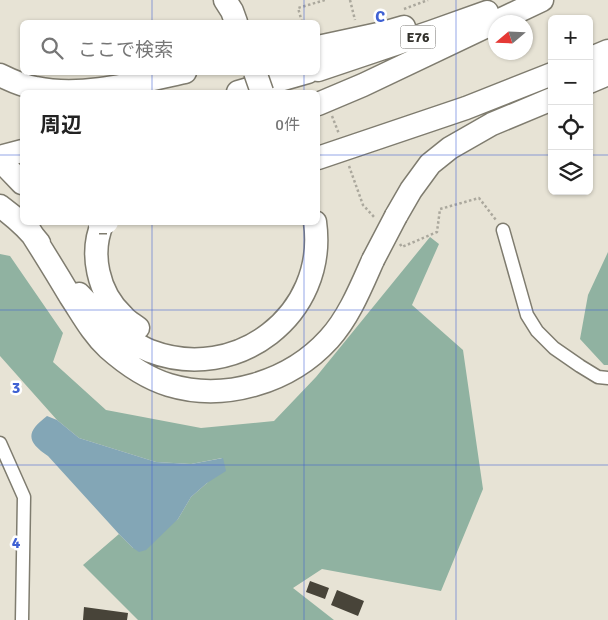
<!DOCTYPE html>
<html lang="ja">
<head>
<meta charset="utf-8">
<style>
	:root { --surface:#fff; --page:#f6f6f6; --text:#222; --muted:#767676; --line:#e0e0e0 }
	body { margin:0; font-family:Signika,"Noto Sans JP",sans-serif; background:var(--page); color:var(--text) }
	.controls { position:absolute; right:15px; top:15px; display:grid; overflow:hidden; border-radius:8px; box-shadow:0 1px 4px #0004 }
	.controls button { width:45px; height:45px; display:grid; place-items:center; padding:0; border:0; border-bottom:1px solid var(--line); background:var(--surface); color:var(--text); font:25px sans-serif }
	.compass { position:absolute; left:488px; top:15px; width:45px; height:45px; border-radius:50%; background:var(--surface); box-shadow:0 1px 4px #0004; rotate:251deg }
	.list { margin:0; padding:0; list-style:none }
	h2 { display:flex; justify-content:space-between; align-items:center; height:65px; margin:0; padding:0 20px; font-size:21px }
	h2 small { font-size:16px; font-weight:400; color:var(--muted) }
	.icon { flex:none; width:28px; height:28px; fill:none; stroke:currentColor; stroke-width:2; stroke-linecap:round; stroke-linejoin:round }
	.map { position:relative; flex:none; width:608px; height:620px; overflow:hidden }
	.search { position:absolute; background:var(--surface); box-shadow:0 1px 4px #0004; left:20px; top:20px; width:300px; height:55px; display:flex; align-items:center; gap:12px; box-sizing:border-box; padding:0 18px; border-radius:8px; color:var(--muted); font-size:19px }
	.panel { position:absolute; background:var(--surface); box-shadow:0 1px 4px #0004; left:20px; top:90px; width:300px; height:135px; border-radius:8px }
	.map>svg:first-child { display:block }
	.forest { fill:#90b2a1 }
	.water { fill:#83a6b6 }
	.building { fill:#484439 }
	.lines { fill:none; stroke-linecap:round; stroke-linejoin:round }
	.minor-casing { stroke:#7f7c6f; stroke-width:15 }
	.motorway-casing { stroke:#7f7c6f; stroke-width:25 }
	.path { stroke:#aba89d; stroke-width:2.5; stroke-dasharray:2.5 2.5; stroke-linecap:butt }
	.minor { stroke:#fff; stroke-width:12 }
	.motorway { stroke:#fff; stroke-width:22 }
	.motorway-bridge-casing { stroke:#7f7c6f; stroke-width:25; stroke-linecap:butt }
	.motorway-bridge { stroke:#fff; stroke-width:22 }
	.grid { fill:none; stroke:#3f61d3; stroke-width:1; stroke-opacity:0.55 }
	.labels { text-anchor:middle; stroke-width:5; stroke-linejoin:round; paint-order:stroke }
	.shield { fill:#fff; stroke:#706f6b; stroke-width:1 }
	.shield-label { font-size:14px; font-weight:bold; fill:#33312c }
	.grid-label { font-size:16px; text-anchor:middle; font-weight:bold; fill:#3f61d3; stroke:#fff; stroke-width:5; stroke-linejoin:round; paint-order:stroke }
</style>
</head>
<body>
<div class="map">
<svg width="608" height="620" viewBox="0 0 608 620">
	<rect width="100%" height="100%" fill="#e7e3d5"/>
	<!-- forest -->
	<path class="forest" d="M430 237 439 244 412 305 463 350 483 489 441 591 322 569 293 588 334 620H138L83 565 119 534 133 548 178 519 191 497 207 483 222 458 191 464 156 462 79 438 57 420 0 356V254L10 256 63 333 53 362 106 410 201 428 274 421 316 377Z
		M608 252V365H604L580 339 588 295Z"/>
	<!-- water -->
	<path class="water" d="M47 416 57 420 79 438 156 462 191 464 223 458 226 471 207 483 191 497 178 519 146 550 139 552 133 548 119 534 48 456C26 441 26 432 47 416Z"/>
	<!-- building -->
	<path class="building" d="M310 581 329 588 325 599 306 592Z
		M337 590 364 601 358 616 331 605Z
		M84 607 128 613 127 620H83Z"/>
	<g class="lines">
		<defs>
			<path id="minor" d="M503 230 527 315 537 331 554 348 580 366 598 377 608 378
				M0 443 24 497 22 620"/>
			<path id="motorway" d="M225 0 232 11 236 22
				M318 47 383 33 404 27
				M589 59 608 51
				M318 70 431 32 487 12
				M0 75C12 81 23 86 36 88 84 98 138 82 185 72
				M589 82 608 74
				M238 92 308 72
				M318 104 363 85 542 0
				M0 157 22 151
				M318 158 466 108 552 74
				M0 160 22 183
				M0 206C15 217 28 228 39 243
				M396 216 411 190 430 164 450 148 492 124 552 99
				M103 222C89 253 98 293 123 316 127 321 133 324 138 328
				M30 231C44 253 57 274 70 296 82 314 92 333 108 348 126 364 146 378 169 385 225 402 290 382 329 339 349 317 361 287 373 260
				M79 294C96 312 127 342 150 351 236 384 328 315 315 222"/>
		</defs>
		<!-- minor casing -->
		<use href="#minor" class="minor-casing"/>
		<!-- motorway casing -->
		<use href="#motorway" class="motorway-casing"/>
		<!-- path -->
		<path class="path" d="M350 0 355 20
			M404 9 428 0
			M302 22 298 8 325 0
			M332 116 339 134
			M349 166 363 205 375 218
			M400 244 402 247 437 232 440 209 479 198 496 220"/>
		<!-- minor -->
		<use href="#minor" class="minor"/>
		<!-- motorway -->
		<use href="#motorway" class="motorway"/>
		<defs>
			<path id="motorway-bridge" d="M255 72 262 92
				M99 222H107
				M373 260 396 216"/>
		</defs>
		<!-- motorway-bridge casing -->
		<use href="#motorway-bridge" class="motorway-bridge-casing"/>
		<!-- motorway-bridge -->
		<use href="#motorway-bridge" class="motorway-bridge"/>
	</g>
	<!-- grid -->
	<path class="grid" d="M152 0V22M304 0V22M456 0V620M152 72V92M304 72V92M0 155H22M318 155H552M589 155H608M152 222V620M304 222V620M0 310H608M0 465H608"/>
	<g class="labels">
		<!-- shield labels -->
		<rect class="shield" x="400.5" y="25.5" width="35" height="23" rx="4"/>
		<g class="shield-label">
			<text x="418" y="42">E76</text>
		</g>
	</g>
	<g class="grid-label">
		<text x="380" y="22">C</text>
		<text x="16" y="393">3</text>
		<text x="16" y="548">4</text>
	</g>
</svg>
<div class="controls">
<button>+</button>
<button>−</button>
<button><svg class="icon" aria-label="locate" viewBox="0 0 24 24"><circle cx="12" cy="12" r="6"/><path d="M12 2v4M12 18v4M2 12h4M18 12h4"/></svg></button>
<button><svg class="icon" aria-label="layers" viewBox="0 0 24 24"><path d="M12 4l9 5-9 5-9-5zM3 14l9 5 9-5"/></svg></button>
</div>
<svg class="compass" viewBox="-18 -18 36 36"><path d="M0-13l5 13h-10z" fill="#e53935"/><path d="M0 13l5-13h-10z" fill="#767676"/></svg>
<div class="search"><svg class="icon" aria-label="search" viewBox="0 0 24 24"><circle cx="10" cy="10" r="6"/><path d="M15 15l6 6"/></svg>ここで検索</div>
<section class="panel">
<h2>周辺<small>0件</small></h2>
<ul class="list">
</ul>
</section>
</div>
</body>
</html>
